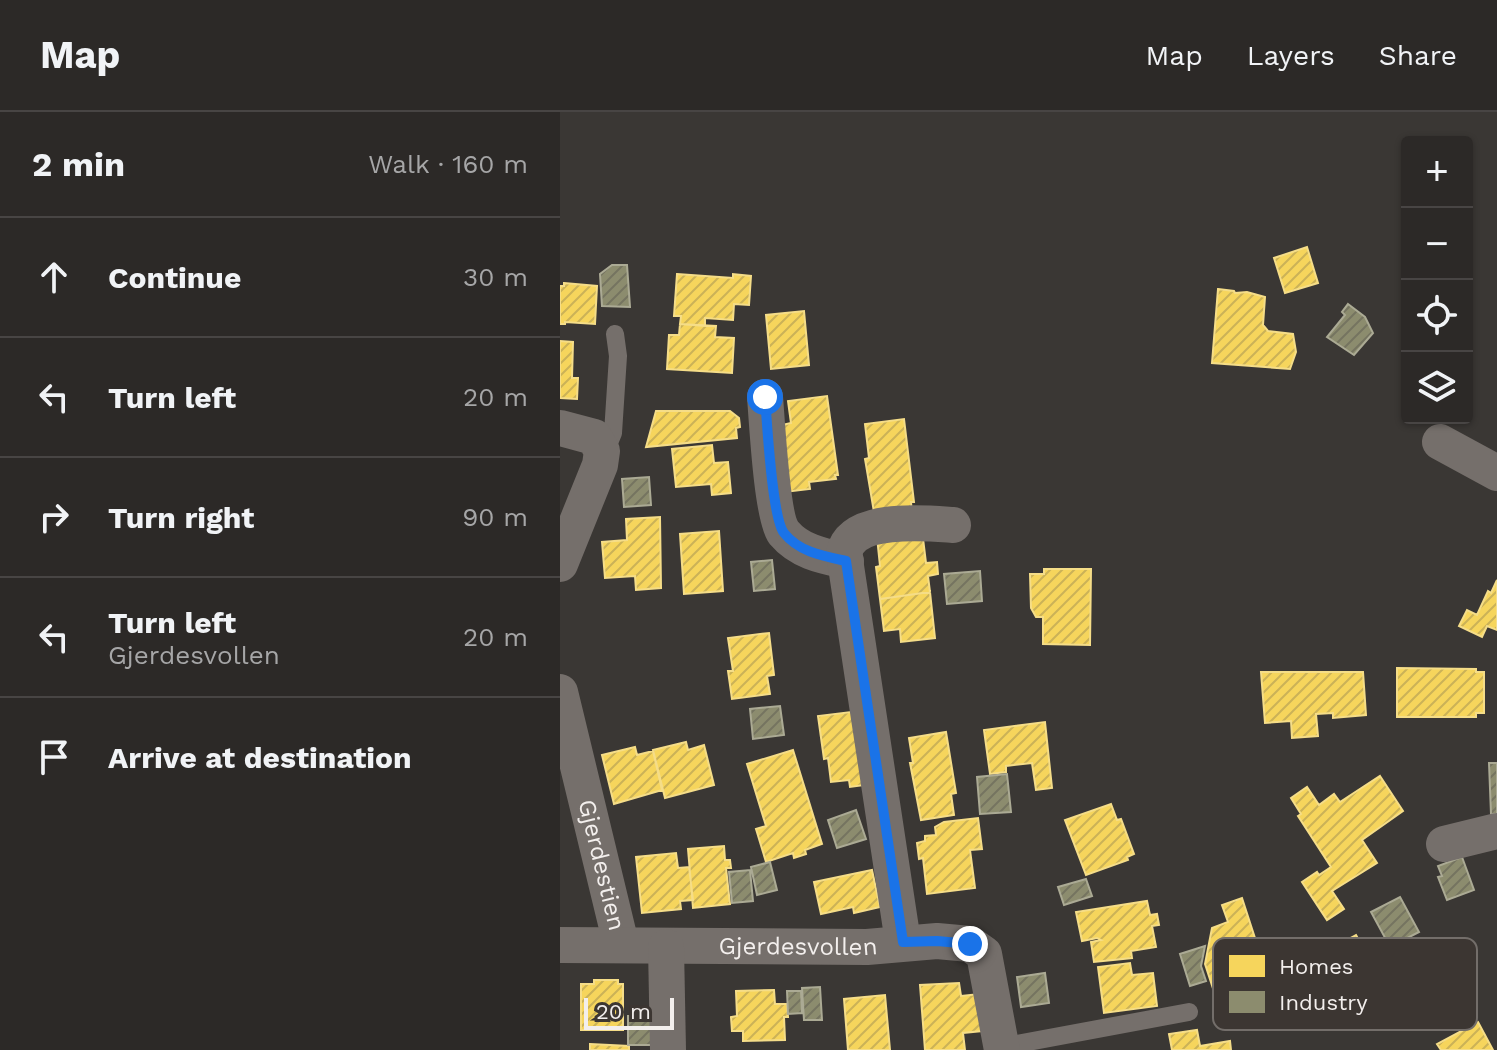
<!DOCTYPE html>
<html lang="en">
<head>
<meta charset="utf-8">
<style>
	:root { --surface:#2c2927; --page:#34312f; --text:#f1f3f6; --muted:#a6a6a7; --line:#484544 }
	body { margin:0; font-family:"Work Sans",sans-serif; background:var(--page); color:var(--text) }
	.controls { position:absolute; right:24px; top:24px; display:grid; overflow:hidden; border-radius:8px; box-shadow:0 2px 6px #0004 }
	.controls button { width:72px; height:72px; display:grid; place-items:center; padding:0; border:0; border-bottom:2px solid var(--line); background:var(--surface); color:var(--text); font:40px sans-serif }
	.scale { position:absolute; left:24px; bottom:20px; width:90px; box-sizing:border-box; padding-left:8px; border:4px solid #f3efed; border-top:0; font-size:22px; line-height:28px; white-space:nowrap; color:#f3efed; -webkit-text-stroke:6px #3c3632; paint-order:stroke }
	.stop { position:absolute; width:24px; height:24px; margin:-18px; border:6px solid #1a73e8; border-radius:50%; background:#fff }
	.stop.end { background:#1a73e8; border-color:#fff; box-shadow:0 2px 8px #0008 }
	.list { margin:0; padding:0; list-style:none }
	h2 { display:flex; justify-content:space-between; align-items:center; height:104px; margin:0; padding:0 32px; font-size:34px }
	h2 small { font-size:26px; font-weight:400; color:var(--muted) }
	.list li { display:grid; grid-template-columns:52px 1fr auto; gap:24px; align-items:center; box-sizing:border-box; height:120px; padding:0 32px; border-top:2px solid var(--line) }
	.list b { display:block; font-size:30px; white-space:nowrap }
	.list p { margin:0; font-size:26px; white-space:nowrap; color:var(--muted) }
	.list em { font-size:26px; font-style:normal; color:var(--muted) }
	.icon { flex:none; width:44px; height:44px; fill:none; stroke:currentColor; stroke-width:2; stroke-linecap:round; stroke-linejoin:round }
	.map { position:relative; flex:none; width:937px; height:938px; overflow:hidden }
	header { display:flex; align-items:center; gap:48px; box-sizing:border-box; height:112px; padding:0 40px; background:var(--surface); border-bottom:2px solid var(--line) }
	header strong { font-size:38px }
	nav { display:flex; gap:44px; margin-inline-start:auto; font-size:28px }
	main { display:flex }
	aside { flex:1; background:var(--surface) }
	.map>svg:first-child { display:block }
	.homes { fill:url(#homes-hatch); stroke:#f5dd88; stroke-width:2 }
	.industry { fill:url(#industry-hatch); stroke:#abaa94; stroke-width:2 }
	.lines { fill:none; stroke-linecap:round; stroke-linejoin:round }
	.service { stroke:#756f6b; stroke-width:18 }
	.minor { stroke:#756f6b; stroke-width:36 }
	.route { stroke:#1a73e8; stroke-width:10 }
	.labels { text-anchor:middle; stroke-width:8; stroke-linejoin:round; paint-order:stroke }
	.street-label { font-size:24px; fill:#f3efed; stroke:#3c3632 }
	.key { fill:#3c3632; stroke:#736e6a; stroke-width:2 }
	.key-label { font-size:22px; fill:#f3efed }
</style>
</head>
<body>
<header>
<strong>Map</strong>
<nav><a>Map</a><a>Layers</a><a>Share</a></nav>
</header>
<main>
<aside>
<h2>2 min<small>Walk · 160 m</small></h2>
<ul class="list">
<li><svg class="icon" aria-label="ahead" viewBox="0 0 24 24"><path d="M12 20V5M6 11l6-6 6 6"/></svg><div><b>Continue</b></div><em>30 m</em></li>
<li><svg class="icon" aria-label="left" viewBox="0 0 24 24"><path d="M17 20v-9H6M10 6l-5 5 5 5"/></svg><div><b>Turn left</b></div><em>20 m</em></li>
<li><svg class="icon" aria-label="right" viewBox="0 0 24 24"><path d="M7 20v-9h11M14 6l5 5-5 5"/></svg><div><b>Turn right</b></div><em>90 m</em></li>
<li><svg class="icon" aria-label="left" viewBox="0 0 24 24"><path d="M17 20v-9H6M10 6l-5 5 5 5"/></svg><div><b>Turn left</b><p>Gjerdesvollen</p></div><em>20 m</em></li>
<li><svg class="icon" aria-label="arrive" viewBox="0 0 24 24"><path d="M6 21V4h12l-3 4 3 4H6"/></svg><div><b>Arrive at destination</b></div></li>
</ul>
</aside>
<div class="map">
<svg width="937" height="938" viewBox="0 0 937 938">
	<defs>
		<pattern id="homes-hatch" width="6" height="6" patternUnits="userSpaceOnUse" patternTransform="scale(2)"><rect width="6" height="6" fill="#f6d55c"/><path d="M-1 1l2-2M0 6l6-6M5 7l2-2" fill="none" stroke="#cbb257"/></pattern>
		<pattern id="industry-hatch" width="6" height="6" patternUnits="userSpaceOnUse" patternTransform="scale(2)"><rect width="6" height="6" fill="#8c8c6e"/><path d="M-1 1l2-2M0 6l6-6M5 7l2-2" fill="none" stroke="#757460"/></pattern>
	</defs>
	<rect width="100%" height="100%" fill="#3a3734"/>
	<!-- homes -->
	<path class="homes" d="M747 135 758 171 725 181 714 146Z
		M117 162 173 166V162L191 164 189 193 174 192 173 208 145 206V214L120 212 121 204H114Z
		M4 171 37 174 35 212 5 210V212H0V174H4Z
		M658 177 674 179 675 181 687 180 705 185 703 213 708 219 733 222 736 240 730 257 652 251Z
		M244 199 249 253 211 257 206 203Z
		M120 212 156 214 155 225 174 226 172 261 107 257 109 223H119Z
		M0 229 13 230 12 266H18L17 287 0 286Z
		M267 284 278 363H275L276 367 249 370 250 377 225 380 222 313 231 311 228 289Z
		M96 299H170L179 306 180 315 176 316 177 326 86 335Z
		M344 307 354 390H351L352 401 315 406 305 347 309 346 305 312Z
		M152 333 154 351 168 350 171 381 152 383 151 372 116 375 112 337Z
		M100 405 101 476 76 478 75 464 45 466 42 430 67 428 66 407Z
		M362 418 366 451 377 450 378 462 368 464 370 480 320 487 316 455 320 454 317 425Z
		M159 419 163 479 124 482 120 422Z
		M484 457H531L530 533 483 532V505H476L471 496 470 462H484Z
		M937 468V518L927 514 922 525 899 514 907 498 917 503 928 479 931 481Z
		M370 480 375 526 341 530 340 517 324 519 320 487Z
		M209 521 214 563 207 564 210 582 172 587 168 559H173L168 526Z
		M837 556 916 557V560H924V601H916V605H837Z
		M701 560H803L806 603 773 606V601L756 602 758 624 732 626 731 609 705 611Z
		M299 599 305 673 290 675 289 668 271 670 268 646 264 647 258 604Z
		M485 610 492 676 476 678 472 651 446 654V660L430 662 424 618Z
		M386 620 396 681 391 682 394 703 361 708 350 651H353L349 626Z
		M126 630 128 638 144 633 154 673 105 686 93 638Z
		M75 635 77 643 93 639 102 678 54 692 42 643Z
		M233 638 262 732 245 738 246 742 234 746 233 741 206 750 196 717 206 714 187 652Z
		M820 664 843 699 802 728 817 751 772 779 784 797 767 808 742 770 757 760 759 763 771 755 738 704 741 702 731 686 747 675 759 693 774 682 780 690Z
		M551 692 557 708 561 707 574 742 567 745 568 748 526 763 505 708Z
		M418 706 422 737 410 738 415 776 367 782 363 746 359 747 357 731 365 729V724L376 723 375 715 384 710Z
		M164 734 165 748H170L171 756H166L170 792 133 796 128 737Z
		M116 741 118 756 129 755 133 788 120 789 121 797 82 801 76 745Z
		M312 758 320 795 294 801 293 795 261 802 254 770Z
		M682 786 706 860 713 857 721 879 719 888 710 884 660 898 645 852 652 816 668 810 662 793Z
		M587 789 590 803 597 802 599 813 592 814 596 835 571 839 572 846 534 850 531 830 541 828 537 826 522 829 516 800Z
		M796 823 809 847 831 836 839 851 834 853 839 863 779 895 753 846Z
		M570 851 572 863 593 861 597 894 544 901 538 855Z
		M34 868H58V872H63V918H21V872H34Z
		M399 871 401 884 419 882 422 919 403 921 405 938H365L360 873Z
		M214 878 215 892H227L228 905H224L225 928 183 929V919H172L171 905 177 904 176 879Z
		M325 883 330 938H288L284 887Z
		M918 910 933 938H881L877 932Z
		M637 918 640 934 670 929 671 938H612L609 922Z
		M30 932 69 934V938H30Z"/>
	<!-- industry -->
	<path class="industry" d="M52 153H67L70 195 42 194 40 162Z
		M788 192 805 205 813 221 794 243 767 225 785 203 782 200Z
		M89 365 91 393 64 395 62 367Z
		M212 448 215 477 194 479 191 450Z
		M420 459 422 489 387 492 384 462Z
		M220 594 224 623 193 627 190 597Z
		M929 651H937V702H931Z
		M447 662 451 700 420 702 417 665Z
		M296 698 306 727 277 736 268 708Z
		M902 745 914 778 887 788 878 765 882 764 878 754Z
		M210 750 217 778 197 783 191 755Z
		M190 758 193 789 172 791 169 760Z
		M526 767 532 784 504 793 498 775Z
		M840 785 859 820 830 835 811 800Z
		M645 834 641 854 646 869 630 874 620 842Z
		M485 861 489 891 461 895 457 865Z
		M260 875 262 908H244L242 876Z
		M227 879H241L242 901 228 902Z
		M68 904H93V933H68Z"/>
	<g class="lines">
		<!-- service -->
		<path class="service" d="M42 339 48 333 53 321 58 244 55 222
			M441 935 629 900"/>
		<!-- minor -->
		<g class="minor">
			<path d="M205 285C207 309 212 406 224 421 240 440 263 444 286 449"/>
			<path d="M0 316 34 325 42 339 40 353 0 452"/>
			<path d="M880 330 937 361"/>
			<path id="s1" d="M0 580 61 832"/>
			<path d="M884 732 937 719"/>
			<path d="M343 830 284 441C292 404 363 411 393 413"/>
			<path id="s2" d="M0 833 307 835 377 829 410 832 424 842 442 938"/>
			<path d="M106 835 108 938"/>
		</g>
	</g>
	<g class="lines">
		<!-- route -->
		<path class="route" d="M205 285C207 309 212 406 224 421 239 440 263 444 286 449L343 830 377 829 410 832"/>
	</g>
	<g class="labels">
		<!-- street labels -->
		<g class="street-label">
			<text dy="8" stroke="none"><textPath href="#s1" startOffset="178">Gjerdestien</textPath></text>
			<text dy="8" stroke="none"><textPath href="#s2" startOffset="238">Gjerdesvollen</textPath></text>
		</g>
	</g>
	<!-- legend -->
	<rect x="653" y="826" width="264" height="92" rx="12" class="key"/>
	<rect x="669" y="843" width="36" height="22" fill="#f6d55c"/>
	<rect x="669" y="879" width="36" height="22" fill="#8c8c6e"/>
	<g class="key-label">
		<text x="719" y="862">Homes</text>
		<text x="719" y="898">Industry</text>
	</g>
</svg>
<div class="controls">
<button>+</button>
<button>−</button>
<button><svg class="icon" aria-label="locate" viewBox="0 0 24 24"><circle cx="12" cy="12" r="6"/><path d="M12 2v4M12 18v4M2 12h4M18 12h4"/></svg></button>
<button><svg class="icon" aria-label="layers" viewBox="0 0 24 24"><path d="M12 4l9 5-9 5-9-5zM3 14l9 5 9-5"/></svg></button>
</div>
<div class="scale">20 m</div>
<div class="stop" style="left:205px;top:285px"></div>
<div class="stop end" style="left:410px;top:832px"></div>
</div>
</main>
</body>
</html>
